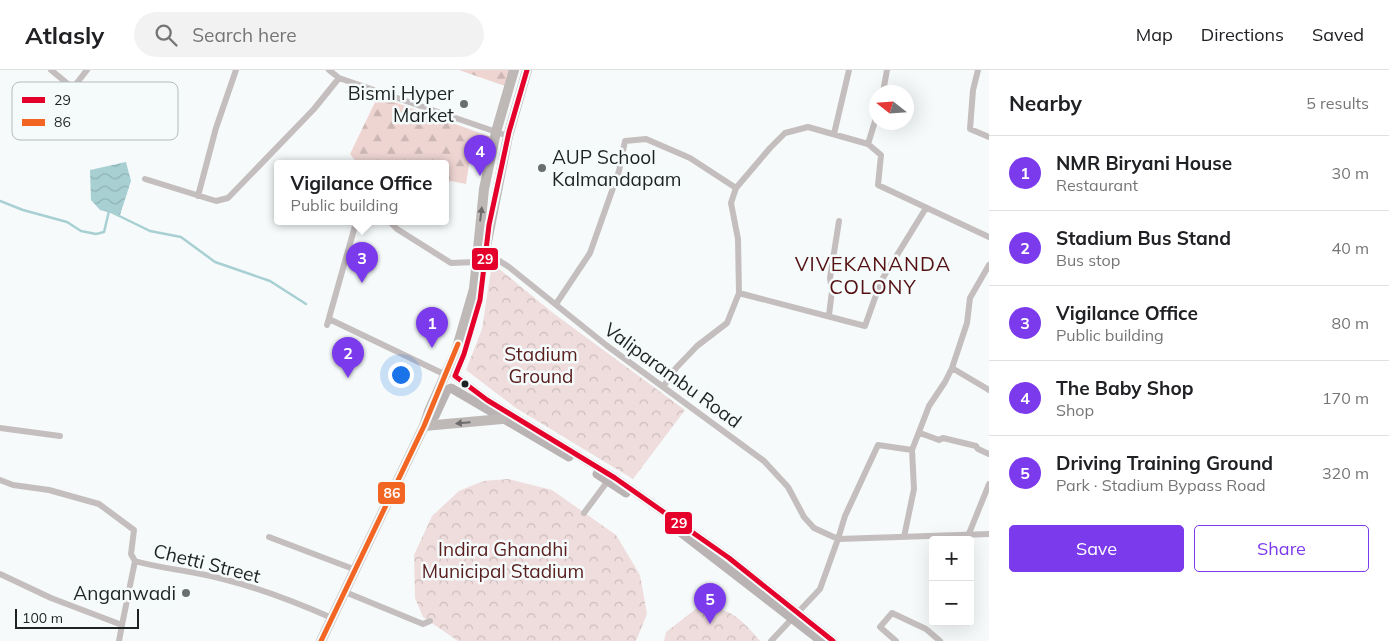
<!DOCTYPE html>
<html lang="en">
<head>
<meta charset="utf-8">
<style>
	:root { --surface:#fff; --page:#f2f2f2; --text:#202124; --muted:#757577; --line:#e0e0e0; --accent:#7c3aed }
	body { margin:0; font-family:Mulish,sans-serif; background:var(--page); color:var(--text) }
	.controls { position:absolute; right:15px; bottom:15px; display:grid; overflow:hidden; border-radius:5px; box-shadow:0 5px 20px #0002 }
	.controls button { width:45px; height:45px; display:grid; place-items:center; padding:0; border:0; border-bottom:1px solid var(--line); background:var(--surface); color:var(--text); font:25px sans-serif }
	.compass { position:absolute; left:869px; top:15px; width:45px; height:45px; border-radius:50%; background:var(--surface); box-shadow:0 5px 20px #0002; rotate:287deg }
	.scale { position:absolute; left:15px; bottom:12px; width:124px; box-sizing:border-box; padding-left:5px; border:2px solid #1f2222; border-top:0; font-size:14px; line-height:18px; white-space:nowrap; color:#1f2222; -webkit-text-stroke:4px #f5fbfb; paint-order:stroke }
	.you { position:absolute; left:400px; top:304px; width:18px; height:18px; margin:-12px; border:4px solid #fff; border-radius:50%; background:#1a73e8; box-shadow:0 0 0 8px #1a73e833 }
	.badge { display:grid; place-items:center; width:32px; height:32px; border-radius:50%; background:var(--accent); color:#fff; font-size:16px; font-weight:700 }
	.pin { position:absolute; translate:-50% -41px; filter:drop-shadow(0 1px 2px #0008) }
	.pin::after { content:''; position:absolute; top:26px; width:18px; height:15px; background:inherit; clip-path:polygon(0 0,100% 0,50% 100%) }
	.popup { position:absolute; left:274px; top:90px; width:175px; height:65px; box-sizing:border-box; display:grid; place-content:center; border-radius:5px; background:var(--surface); filter:drop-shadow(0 1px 4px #0005); font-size:16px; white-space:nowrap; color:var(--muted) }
	.popup b { font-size:19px; color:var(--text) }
	.popup::after { content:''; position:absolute; left:50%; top:100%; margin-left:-10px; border:10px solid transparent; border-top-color:var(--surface) }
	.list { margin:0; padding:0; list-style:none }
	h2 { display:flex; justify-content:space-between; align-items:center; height:65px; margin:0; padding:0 20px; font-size:21px }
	h2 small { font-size:16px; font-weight:400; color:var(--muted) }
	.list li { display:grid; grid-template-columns:32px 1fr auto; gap:15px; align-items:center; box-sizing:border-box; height:75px; padding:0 20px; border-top:1px solid var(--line) }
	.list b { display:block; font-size:19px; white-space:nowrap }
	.list p { margin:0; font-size:16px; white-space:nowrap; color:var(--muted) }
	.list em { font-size:16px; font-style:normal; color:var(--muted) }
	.actions { display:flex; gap:10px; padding:15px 20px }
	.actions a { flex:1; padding:11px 0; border:1px solid var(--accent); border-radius:5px; text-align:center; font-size:18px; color:var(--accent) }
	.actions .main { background:var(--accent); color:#fff }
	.icon { flex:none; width:28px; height:28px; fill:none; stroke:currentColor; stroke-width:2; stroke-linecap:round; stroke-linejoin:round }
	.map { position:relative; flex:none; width:989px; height:571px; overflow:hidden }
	header { display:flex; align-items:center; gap:30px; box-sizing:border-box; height:70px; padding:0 25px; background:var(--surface); border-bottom:1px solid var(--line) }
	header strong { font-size:24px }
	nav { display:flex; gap:28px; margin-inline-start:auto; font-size:18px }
	.search { width:350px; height:45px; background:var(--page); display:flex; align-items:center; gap:12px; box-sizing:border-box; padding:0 18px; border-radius:28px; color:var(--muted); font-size:19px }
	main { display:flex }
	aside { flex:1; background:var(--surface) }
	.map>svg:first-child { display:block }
	.forest { fill:url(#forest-firs) }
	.park { fill:url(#park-crowns) }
	.water { fill:url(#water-waves) }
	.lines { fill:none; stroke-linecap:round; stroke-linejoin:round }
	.stream { stroke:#a8d0d3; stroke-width:2.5 }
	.street { stroke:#c5bebe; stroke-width:6 }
	.secondary { stroke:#bab3b3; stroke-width:9 }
	.primary { stroke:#beb8b7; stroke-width:10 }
	.bus-1-casing { stroke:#f5fbfb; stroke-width:9 }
	.bus-2-casing { stroke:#f5fbfb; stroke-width:9 }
	.bus-1 { stroke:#e4002b; stroke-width:5 }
	.bus-2 { stroke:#f26522; stroke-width:5 }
	.oneway { fill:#6e6d6c }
	.poi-dot { fill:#6a6e6e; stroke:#f5fbfb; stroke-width:2 }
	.bus-dot { fill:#1f2222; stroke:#f5fbfb; stroke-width:2 }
	.labels { text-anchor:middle; stroke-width:5; stroke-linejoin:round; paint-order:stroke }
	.poi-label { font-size:19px; fill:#1f2222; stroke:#f5fbfb; text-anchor:end }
	.park-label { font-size:19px; fill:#591e1e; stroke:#f5fbfb }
	.street-label { font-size:19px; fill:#1f2222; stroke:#f5fbfb }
	.neighbourhood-label { font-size:20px; letter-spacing:1px; fill:#541013; stroke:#f5fbfb }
	.key { fill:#f5fbfb; stroke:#b5baba; stroke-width:1 }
	.key-label { font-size:14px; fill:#1f2222 }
	.line-badge { stroke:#f5fbfb; stroke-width:2 }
	.badge-label { font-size:14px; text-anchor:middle; font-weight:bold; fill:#fff }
</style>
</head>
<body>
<header>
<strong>Atlasly</strong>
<div class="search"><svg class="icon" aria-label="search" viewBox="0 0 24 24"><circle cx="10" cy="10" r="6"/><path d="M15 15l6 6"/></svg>Search here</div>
<nav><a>Map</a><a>Directions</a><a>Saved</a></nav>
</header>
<main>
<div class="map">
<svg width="989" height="571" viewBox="0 0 989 571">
	<defs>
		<pattern id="forest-firs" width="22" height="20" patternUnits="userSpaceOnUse" patternTransform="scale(1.25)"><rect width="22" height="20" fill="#eed5d2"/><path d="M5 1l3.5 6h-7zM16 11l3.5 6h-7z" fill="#ccb7b4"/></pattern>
		<pattern id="park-crowns" width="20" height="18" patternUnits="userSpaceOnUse" patternTransform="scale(1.25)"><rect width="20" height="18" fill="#eedddc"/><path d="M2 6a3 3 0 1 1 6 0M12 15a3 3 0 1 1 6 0" fill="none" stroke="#ccbdbc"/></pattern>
		<pattern id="water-waves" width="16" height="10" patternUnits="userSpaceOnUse" patternTransform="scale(1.25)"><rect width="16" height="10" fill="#a8d0d3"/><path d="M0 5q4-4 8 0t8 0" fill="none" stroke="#90b2b5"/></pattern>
	</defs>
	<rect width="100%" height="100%" fill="#f6fafa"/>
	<!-- forest -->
	<path class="forest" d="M459 0H511L505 16Z
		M378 26 491 67 484 87H470L466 114 451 111 446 113V94H358L350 84Z"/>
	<!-- park -->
	<path class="park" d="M492 193 553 243 685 340 633 409 516 338 466 300 482 259Z
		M508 409 552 420 616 465 640 505 647 544 636 571H458L423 547 415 528 414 485 432 446 459 421 483 411Z
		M701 535C732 539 741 549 760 571H664L666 562Z"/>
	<!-- water -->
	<path class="water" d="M126 92 131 111 120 145 100 140 91 130 90 100Z"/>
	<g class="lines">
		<!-- stream -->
		<path class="stream" d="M0 131 23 140 67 152 81 161 96 164 104 162 109 141 150 161 181 167 215 192 270 211 306 234"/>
		<!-- street -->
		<path class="street" d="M51 0 74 19
			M329 0 339 8 508 66
			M978 0 973 20 970 59 989 67
			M883 22 887 0
			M876 48 868 74 881 85 878 115 989 167
			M38 63 87 0
			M834 64 849 0
			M145 109 216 131 228 128 314 39 339 8
			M198 126 216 58 236 0
			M390 152 397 159 451 193 476 192
			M482 180 509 197 606 275 764 391 788 417 804 447 814 458 838 469 845 446 878 375 912 380 929 336 945 312 952 298 967 253 970 228 989 195
			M739 223 738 169 731 133 736 118 770 78 785 63 808 57 868 74
			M556 234 590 183 619 101 625 71 646 69 690 88 736 118
			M829 245 832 221 830 208 839 151
			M329 249 446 305
			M327 255 355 156 359 152
			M952 298 989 320
			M663 317 676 298 697 276 727 253 739 223 865 256 881 211 926 138
			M0 358 60 366
			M920 363 939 370 943 368 976 376 978 379 989 384
			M0 410 13 415 49 420 99 434 134 460 131 484 135 491
			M584 443 610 408
			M968 466 989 414
			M269 467 356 500
			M904 467 914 419 912 380
			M0 504 51 528 122 555 119 571
			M345 522 423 554 430 551
			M122 555 135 491C155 497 175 499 196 503 240 511 291 530 332 548
			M771 571 820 519 838 469 989 464
			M896 571 880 557 892 543 926 559 940 571"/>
		<!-- secondary -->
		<path class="secondary" d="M485 182C480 227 472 265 455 306L487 330 615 408 729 488 833 571
			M424 356 435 346 447 320 451 318 569 387
			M597 404 626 423
			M671 455 821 571"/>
		<!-- primary -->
		<path class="primary" d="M485 182 508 66 527 0
			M424 356 502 349
			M321 571 424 356 429 341 456 281 474 219 484 119 496 62 514 0"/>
		<defs>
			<path id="bus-1" d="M527 0 509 62 489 155 480 230 464 284 455 306 487 330 615 408 729 488 833 571"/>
			<path id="bus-2" d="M321 571 424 356 458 274"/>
		</defs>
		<!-- bus-1 casing -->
		<use href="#bus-1" class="bus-1-casing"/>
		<!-- bus-2 casing -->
		<use href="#bus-2" class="bus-2-casing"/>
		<!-- bus-1 -->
		<use href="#bus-1" class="bus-1"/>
		<!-- bus-2 -->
		<use href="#bus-2" class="bus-2"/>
	</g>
	<!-- one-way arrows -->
	<defs><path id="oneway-solid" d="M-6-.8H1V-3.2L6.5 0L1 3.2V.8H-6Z" transform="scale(1.25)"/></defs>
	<g class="oneway">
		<use href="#oneway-solid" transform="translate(481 144) rotate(-83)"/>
		<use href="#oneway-solid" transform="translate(463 353) rotate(175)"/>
	</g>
	<!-- markers -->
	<g class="poi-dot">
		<circle cx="464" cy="34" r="5"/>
		<circle cx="542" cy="98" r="5"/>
		<circle cx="186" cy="523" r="5"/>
	</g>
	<circle class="bus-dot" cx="465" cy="314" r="4.5"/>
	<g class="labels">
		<!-- poi labels -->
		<g class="poi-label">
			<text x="454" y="30">Bismi Hyper<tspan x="454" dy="22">Market</tspan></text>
			<text x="552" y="94" text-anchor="start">AUP School<tspan x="552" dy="22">Kalmandapam</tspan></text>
			<text x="176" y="530">Anganwadi</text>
		</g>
		<!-- park labels -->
		<g class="park-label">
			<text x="541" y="291">Stadium<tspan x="541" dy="22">Ground</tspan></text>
			<text x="503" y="486">Indira Ghandhi<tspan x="503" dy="22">Municipal Stadium</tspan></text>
		</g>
		<!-- street labels -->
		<g class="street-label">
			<text transform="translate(673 305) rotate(36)" y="7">Valiparambu Road</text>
			<text transform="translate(207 493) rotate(14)" y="7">Chetti Street</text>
		</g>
		<!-- neighbourhood labels -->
		<g class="neighbourhood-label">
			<text x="873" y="201">VIVEKANANDA<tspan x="873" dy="23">COLONY</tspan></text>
		</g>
	</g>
	<!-- legend -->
	<rect x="12" y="12" width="166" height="58" rx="8" class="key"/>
	<rect x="22" y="27" width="23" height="6" fill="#e4002b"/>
	<rect x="22" y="49" width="23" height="7" fill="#f26522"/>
	<g class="key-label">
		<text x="54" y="35">29</text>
		<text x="54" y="57">86</text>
	</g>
	<g class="line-badge">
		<rect x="471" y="177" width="28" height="24" rx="5" fill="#e4002b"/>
		<rect x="377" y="411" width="29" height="24" rx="5" fill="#f26522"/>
		<rect x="664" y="441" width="29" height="24" rx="5" fill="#e4002b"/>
	</g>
	<g class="badge-label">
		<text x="485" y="194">29</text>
		<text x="392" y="428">86</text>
		<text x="679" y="458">29</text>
	</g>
</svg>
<div class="controls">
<button>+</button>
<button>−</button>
</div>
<svg class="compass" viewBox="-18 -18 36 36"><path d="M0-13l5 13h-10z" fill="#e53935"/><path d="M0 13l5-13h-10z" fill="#757577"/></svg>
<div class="scale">100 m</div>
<div class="you"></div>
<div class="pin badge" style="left:432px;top:278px">1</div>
<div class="pin badge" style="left:348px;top:308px">2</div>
<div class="pin badge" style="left:362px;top:213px">3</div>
<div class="popup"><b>Vigilance Office</b>Public building</div>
<div class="pin badge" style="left:480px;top:106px">4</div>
<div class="pin badge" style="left:710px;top:554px">5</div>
</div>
<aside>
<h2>Nearby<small>5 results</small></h2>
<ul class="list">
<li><span class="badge">1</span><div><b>NMR Biryani House</b><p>Restaurant</p></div><em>30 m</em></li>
<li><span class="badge">2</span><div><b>Stadium Bus Stand</b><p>Bus stop</p></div><em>40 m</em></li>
<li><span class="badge">3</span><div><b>Vigilance Office</b><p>Public building</p></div><em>80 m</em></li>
<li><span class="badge">4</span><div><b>The Baby Shop</b><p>Shop</p></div><em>170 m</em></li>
<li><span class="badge">5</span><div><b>Driving Training Ground</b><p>Park · Stadium Bypass Road</p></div><em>320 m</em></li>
</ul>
<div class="actions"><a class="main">Save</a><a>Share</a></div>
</aside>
</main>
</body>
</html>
